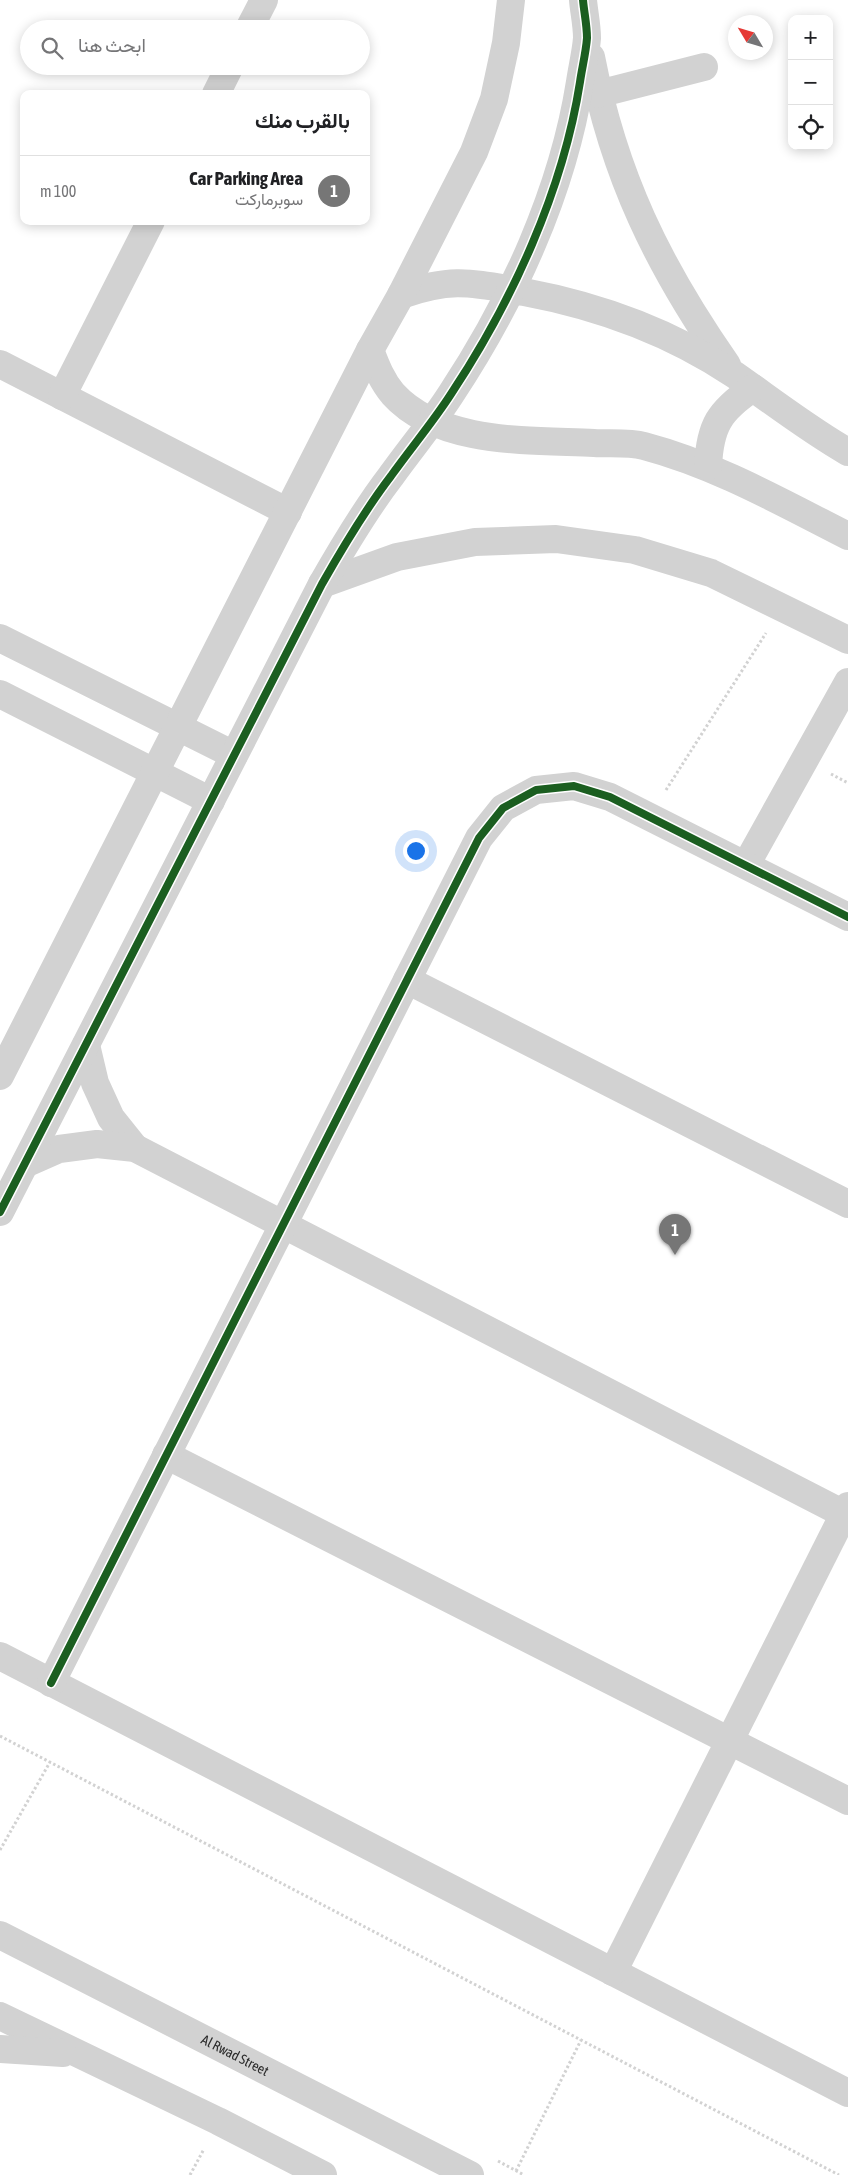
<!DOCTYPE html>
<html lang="ar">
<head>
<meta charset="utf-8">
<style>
	:root { --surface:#fff; --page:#f6f6f6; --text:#202124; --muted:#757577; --line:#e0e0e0; --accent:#767676 }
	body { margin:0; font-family:"Asap Condensed",Vazirmatn,sans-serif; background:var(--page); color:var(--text); direction:rtl }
	.controls { position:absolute; right:15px; top:15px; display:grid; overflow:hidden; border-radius:10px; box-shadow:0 2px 12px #0003 }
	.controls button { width:45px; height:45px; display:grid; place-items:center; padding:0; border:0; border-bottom:1px solid var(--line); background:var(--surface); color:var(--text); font:25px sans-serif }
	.compass { position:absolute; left:728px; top:15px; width:45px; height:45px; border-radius:50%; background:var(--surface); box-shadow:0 2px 12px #0003; rotate:308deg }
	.you { position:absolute; left:415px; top:850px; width:18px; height:18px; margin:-12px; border:4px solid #fff; border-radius:50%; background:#1a73e8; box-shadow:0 0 0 8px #1a73e833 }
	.badge { display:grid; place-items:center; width:32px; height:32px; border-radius:50%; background:var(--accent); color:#fff; font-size:16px; font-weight:700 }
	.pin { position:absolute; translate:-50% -41px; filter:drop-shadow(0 1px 2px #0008) }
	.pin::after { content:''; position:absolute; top:26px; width:18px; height:15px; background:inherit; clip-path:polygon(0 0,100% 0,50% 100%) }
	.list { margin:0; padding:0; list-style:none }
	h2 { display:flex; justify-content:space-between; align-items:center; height:65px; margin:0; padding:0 20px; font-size:21px }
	h2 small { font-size:16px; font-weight:400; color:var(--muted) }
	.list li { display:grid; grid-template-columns:32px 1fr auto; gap:15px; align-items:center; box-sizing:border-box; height:70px; padding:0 20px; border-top:1px solid var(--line) }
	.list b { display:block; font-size:19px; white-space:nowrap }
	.list p { margin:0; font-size:16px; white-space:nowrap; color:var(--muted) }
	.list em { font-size:16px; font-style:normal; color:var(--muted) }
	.icon { flex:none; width:28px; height:28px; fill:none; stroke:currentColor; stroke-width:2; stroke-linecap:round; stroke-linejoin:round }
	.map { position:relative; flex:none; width:848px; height:2175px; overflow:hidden; direction:ltr }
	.search { position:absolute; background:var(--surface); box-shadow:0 2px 12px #0003; left:20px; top:20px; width:350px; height:55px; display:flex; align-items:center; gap:12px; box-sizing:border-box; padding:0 18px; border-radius:28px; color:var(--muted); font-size:19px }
	.panel { position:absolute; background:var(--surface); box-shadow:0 2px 12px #0003; left:20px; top:90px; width:350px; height:135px; border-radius:10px; direction:rtl }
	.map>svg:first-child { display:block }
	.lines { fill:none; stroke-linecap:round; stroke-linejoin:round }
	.path { stroke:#d2d2d2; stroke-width:3; stroke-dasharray:2.5 2.5; stroke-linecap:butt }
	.minor { stroke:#d2d2d2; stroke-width:28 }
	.cycleway-casing { stroke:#fff; stroke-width:11 }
	.cycleway { stroke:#1b5e20; stroke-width:8 }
	.labels { text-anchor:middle; stroke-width:5; stroke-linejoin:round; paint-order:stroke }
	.street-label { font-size:14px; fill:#2d2d2d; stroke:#fff }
</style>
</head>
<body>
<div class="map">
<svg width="848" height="2175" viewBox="0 0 848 2175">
	<rect width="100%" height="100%" fill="#fff"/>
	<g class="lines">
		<!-- path -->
		<path class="path" d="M831 774 848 783
			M666 790 766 633
			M0 1736 839 2175
			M0 1850 50 1762
			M498 2161 524 2175
			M516 2171 581 2040
			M190 2175 204 2149"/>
		<!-- minor -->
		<g class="minor">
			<path d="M249 29 264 0"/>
			<path d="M591 57C614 176 658 266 727 365"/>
			<path d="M216 94 230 66"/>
			<path d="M598 94 704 67"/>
			<path d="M401 295C453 277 471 283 524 292 599 306 671 332 735 375 772 401 808 429 848 452"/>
			<path d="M370 350C376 366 382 381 393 394 439 445 531 440 594 443 610 444 629 442 644 446 716 465 781 502 848 536"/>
			<path d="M0 364 288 512"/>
			<path d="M62 396 151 221"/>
			<path d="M708 466C710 426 719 411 753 388"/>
			<path d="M322 584 397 557 475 542 556 539 635 550 711 573 848 640"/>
			<path d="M0 638 234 755"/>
			<path d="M0 694 211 801"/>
			<path d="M746 865 848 682"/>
			<path d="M407 980 848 1204"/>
			<path d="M86 1045 95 1083 111 1118 135 1148"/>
			<path d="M0 1076 370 350 401 295 474 152 494 99 506 43 511 0"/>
			<path d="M25 1164 59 1149 97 1144 135 1148 844 1514"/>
			<path d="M0 1212 322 584C343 547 365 510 391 476 411 448 433 422 451 394 512 302 563 191 580 82 582 68 586 52 587 38 587 25 584 12 583 0"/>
			<path d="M166 1455 848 1801"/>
			<path d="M0 1656 848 2093"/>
			<path d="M51 1683 479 838 503 808 536 790 574 786 610 797 848 917"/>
			<path id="s1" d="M0 1935 470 2175"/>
			<path d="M613 1972 848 1506"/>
			<path d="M0 2016 218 2121 323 2175"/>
			<path d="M0 2049 63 2053"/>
		</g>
		<defs>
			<path id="cycleway" d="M0 1212 322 584C343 547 365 510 391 476 411 448 433 422 451 394 512 302 563 191 580 82 582 68 586 52 587 38 587 25 584 12 583 0
				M51 1683 479 838 503 808 536 790 574 786 610 797 848 917"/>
		</defs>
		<!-- cycleway casing -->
		<use href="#cycleway" class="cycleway-casing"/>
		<!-- cycleway -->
		<use href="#cycleway" class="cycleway"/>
	</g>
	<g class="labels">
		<!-- street labels -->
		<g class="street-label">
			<text dy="5" stroke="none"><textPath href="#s1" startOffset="264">Al Rwad Street</textPath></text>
		</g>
	</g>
</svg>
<div class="controls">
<button>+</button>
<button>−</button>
<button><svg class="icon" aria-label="locate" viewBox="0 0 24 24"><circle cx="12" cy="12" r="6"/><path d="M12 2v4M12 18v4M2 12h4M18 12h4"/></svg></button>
</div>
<svg class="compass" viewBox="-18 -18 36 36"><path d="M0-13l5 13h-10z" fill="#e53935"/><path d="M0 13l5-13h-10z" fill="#757577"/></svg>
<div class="you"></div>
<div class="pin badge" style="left:675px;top:1255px">1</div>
<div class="search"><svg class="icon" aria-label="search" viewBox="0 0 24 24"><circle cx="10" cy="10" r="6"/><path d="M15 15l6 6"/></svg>ابحث هنا</div>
<section class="panel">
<h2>بالقرب منك<small></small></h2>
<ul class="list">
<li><span class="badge">1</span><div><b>Car Parking Area</b><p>سوبرماركت</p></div><em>100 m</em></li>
</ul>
</section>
</div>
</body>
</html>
